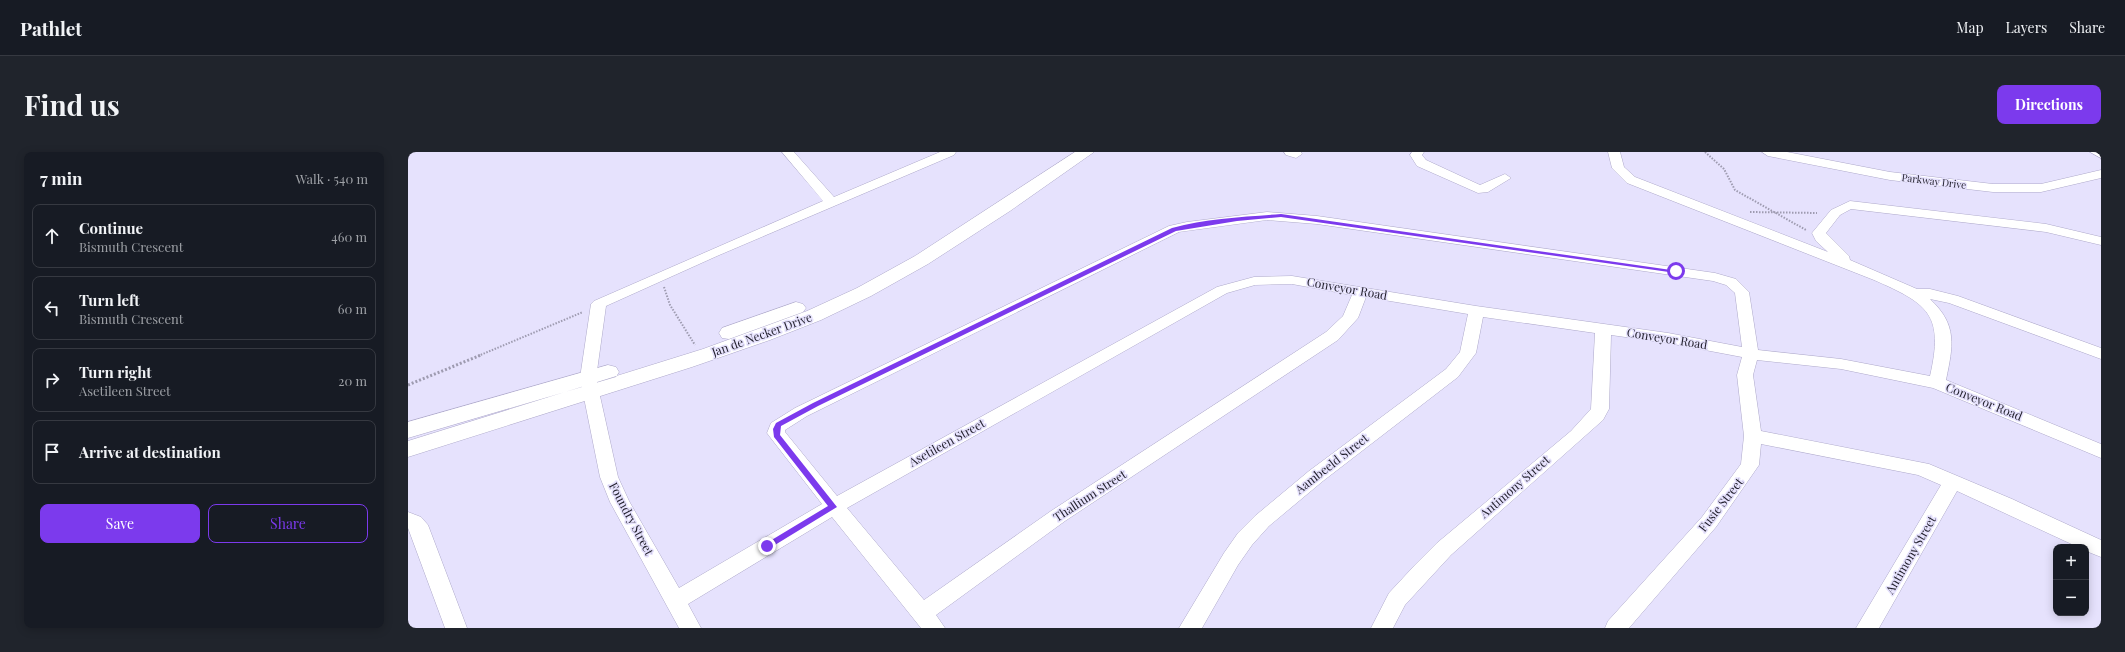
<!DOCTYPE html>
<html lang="en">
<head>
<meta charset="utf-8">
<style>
	:root { --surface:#171b24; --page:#20242c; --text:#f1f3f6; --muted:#9ea1a6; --line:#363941; --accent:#7c3aed }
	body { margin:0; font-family:"Playfair Display",serif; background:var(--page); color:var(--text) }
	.controls { position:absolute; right:12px; bottom:12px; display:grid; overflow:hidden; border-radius:8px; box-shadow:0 2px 10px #0003 }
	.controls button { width:36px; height:36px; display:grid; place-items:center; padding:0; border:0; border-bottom:1px solid var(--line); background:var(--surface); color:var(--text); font:20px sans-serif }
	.stop { position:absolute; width:12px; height:12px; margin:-9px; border:3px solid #7c3aed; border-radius:50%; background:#fff }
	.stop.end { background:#7c3aed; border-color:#fff; box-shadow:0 1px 4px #0008 }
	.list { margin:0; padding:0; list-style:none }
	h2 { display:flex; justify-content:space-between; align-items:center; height:52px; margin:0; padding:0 16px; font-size:17px }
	h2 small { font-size:13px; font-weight:400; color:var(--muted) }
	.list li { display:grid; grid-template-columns:26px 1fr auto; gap:12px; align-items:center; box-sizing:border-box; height:64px; margin:0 8px 8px; padding:0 8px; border:1px solid var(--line); border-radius:8px }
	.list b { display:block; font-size:15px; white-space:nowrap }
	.list p { margin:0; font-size:13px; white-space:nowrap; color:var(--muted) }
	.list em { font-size:13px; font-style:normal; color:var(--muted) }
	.actions { display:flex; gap:8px; padding:12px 16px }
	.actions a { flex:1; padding:9px 0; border:1px solid var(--accent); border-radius:8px; text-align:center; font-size:14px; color:var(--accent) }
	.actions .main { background:var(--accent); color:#fff }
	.icon { flex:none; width:22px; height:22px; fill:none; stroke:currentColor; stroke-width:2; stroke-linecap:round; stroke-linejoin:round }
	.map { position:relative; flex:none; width:1693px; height:476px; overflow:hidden; border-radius:8px }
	header { display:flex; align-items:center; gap:24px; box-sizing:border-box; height:56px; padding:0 20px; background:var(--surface); border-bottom:1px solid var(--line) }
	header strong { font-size:19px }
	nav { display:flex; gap:22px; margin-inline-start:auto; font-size:14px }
	.intro { display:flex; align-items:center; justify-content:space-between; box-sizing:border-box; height:96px; padding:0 24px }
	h1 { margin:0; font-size:28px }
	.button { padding:10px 18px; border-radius:8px; background:var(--accent); color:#fff; font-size:14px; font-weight:700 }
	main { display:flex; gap:24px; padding:0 24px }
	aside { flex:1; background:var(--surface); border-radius:8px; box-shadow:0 2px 10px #0003 }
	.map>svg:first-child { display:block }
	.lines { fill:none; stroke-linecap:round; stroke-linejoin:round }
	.street-casing { stroke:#aea9ca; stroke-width:1 }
	.secondary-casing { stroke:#aea9ca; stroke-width:1 }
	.path-far1 { stroke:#9e9bb0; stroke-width:2; stroke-dasharray:1.5 1.5; stroke-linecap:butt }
	.path { stroke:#9e9bb0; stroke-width:3; stroke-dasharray:2 2; stroke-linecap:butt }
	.street { fill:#fff; fill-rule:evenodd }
	.secondary { fill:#fff; fill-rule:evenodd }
	.route { fill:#7c3aed }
	.labels { text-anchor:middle; stroke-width:3; stroke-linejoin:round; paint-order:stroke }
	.far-street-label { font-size:10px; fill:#201e2a; stroke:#e6e2fd }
	.street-label { font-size:12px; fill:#201e2a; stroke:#e6e2fd }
</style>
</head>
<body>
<header>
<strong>Pathlet</strong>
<nav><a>Map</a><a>Layers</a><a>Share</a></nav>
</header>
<div class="intro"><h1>Find us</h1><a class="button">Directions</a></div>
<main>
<aside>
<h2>7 min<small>Walk · 540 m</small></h2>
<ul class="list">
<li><svg class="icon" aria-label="ahead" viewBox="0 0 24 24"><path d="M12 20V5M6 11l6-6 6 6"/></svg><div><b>Continue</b><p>Bismuth Crescent</p></div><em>460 m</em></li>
<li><svg class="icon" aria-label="left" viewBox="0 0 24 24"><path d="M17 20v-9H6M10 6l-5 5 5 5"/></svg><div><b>Turn left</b><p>Bismuth Crescent</p></div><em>60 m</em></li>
<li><svg class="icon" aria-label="right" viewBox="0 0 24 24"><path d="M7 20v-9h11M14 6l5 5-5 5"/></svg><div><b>Turn right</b><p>Asetileen Street</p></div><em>20 m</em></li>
<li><svg class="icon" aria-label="arrive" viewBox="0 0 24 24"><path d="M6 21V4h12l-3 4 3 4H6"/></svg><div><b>Arrive at destination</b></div></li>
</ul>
<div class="actions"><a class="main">Save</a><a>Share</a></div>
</aside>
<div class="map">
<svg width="1693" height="476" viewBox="0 0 1693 476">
	<rect width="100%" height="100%" fill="#e6e2fd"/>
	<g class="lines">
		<defs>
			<path id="street" d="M374 0H386L426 45 532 0H548L546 3 309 104 198 154 188 226 210 325 221 349 271 436 414 352 362 285 359 281 363 271 387 256 761 74 779 70 859 60 909 64 1307 121 1328 127 1341 140 1350 198 1433 207 1522 224C1536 163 1521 152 1466 128L1219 31 1204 16 1200 0H1212L1216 15 1227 25 1420 100 1408 89 1404 81 1423 58 1442 49 1638 72 1693 85V93L1638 80 1443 57 1432 63 1418 81 1441 104 1442 108 1509 137H1522L1550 144 1693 196V207L1541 151 1522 147C1550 173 1545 194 1538 228L1693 292V306L1525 236 1433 217 1349 208 1345 223 1353 279 1521 312 1604 347 1693 388V405L1678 399V395H1670L1549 339 1471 476H1448L1533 333 1510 323 1353 292 1351 313 1308 375 1221 476H1197L1200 469 1294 365 1333 312 1336 284 1329 223 1334 205 1260 191 1203 183 1201 257 1195 268 1043 403 997 453 985 476H963L981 441 1007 413 1029 391 1163 279 1183 257 1187 181 1075 165 1068 201 1050 225 915 329 861 374 844 393 830 413 794 476H771L816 401 830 381 847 364 901 319 1038 217 1052 200 1060 162 958 145 950 166 930 188 657 369 528 463 537 476H513L424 365 280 452 293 476H271L202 350 192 325 172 226 183 152 186 149 415 49ZM859 68 909 72 1305 129 1318 133 1327 141 1334 195 1260 181 1068 154 884 124 846 125 809 135 429 344 377 280V278L399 264 771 80ZM884 132 944 143 935 164 918 180 643 359 516 448 439 356 819 141 847 133Z
				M876 0H893L894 2 888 6 878 3Z
				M1004 0H1016L1014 3 1018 8 1072 33 1097 22 1103 26 1080 40 1070 41 1009 14 1002 3Z
				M1354 0H1379L1482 20 1585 32H1633L1693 18V26L1633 40H1585L1482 28 1360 4Z
				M1682 0H1693V6Z
				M0 360 13 365 20 373 59 476H37L0 376Z"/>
			<path id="secondary" d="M667 0H686L602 59 520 112 463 144 413 168 362 188 284 215 0 305V289L295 197 399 159 449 136 507 104Z
				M388 150 395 152 398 156 395 160 321 187 314 186 311 181 314 176Z
				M200 213 208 215 211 220 208 225 0 286V270Z"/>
		</defs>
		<!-- street casing -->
		<use href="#street" class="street-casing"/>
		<!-- secondary casing -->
		<use href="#secondary" class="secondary-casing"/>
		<!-- path-far1 -->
		<path class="path-far1" d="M1297 0 1316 17 1327 38 1398 78
			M1342 60 1409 61
			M256 135 262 153 287 193
			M70 204 175 160"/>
		<!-- path -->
		<path class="path" d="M0 233 73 203"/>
		<!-- street -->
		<use href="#street" class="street"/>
		<!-- secondary -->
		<use href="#secondary" class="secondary"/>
	</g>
	<!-- route -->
	<path class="route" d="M873 62 1270 119 1268 121 873 65 829 69 768 79 410 254 373 274 372 283 429 355 362 396H357V392L420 354 366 285 365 277 368 271 405 251 764 76C799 66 837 65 873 62Z"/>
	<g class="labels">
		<!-- far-street labels -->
		<g class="far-street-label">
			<text transform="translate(1526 29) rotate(7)" y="4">Parkway Drive</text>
		</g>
		<!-- street labels -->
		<g class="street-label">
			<text transform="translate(939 137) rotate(10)" y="4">Conveyor Road</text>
			<text transform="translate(354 183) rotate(-20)" y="4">Jan de Necker Drive</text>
			<text transform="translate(1259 187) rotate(9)" y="4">Conveyor Road</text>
			<text transform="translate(1576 250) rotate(22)" y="4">Conveyor Road</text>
			<text transform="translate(539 291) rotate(-29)" y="4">Asetileen Street</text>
			<text transform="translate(924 312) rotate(-38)" y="4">Aambeeld Street</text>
			<text transform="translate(1107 335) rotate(-41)" y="4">Antimony Street</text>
			<text transform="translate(682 344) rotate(-33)" y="4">Thallium Street</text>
			<text transform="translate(1313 353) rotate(-52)" y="4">Fusie Street</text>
			<text transform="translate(223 367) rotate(62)" y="4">Foundry Street</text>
			<text transform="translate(1503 403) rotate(-60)" y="4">Antimony Street</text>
		</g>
	</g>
</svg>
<div class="controls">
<button>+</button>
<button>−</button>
</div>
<div class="stop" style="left:1268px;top:119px"></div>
<div class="stop end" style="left:359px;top:394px"></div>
</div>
</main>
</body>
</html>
